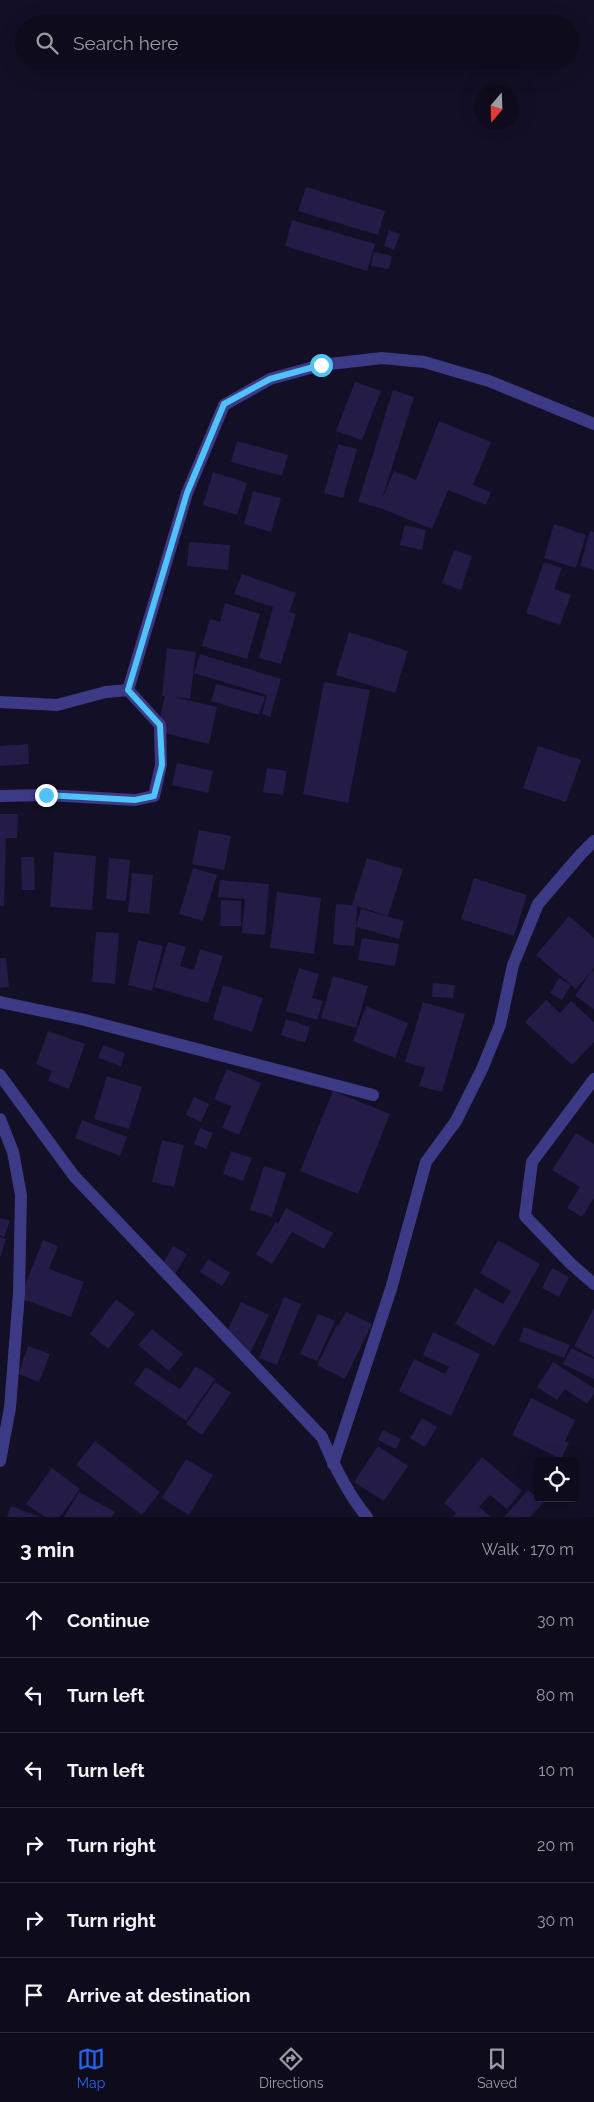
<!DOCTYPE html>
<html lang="en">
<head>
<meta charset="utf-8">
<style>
	:root { --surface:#0e0b1c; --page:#1c1929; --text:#f1f3f6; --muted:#9b9ba3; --line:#2e2b3b; --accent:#2563eb }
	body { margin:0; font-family:Raleway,sans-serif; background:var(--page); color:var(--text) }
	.controls { position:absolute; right:15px; bottom:15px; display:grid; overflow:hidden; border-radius:5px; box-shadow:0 5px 20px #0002 }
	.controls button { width:45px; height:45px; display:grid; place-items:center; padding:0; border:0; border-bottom:1px solid var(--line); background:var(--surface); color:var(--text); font:25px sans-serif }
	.compass { position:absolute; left:474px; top:85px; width:45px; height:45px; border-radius:50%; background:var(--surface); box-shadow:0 5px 20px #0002; rotate:199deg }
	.stop { position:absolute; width:15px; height:15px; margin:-11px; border:4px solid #4fc3f7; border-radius:50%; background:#fff }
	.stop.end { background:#4fc3f7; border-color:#fff; box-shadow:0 1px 5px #0008 }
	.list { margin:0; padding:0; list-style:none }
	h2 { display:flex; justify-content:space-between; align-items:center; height:65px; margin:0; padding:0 20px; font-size:21px }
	h2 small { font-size:16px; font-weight:400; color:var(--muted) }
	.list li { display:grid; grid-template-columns:32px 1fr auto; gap:15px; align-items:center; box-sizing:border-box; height:75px; padding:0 20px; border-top:1px solid var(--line) }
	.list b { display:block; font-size:19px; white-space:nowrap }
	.list em { font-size:16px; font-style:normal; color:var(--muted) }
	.icon { flex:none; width:28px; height:28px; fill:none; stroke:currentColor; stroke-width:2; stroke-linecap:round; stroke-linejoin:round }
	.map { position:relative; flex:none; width:594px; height:1517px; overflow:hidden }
	.search { position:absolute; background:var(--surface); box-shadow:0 5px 20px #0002; left:15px; right:15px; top:15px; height:55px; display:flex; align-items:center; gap:12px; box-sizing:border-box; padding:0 18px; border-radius:28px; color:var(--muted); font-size:19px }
	.sheet { height:515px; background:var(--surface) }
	nav { display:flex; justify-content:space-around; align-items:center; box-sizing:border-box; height:70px; border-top:1px solid var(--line); background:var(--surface); font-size:14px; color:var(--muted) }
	nav a { display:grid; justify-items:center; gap:2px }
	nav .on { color:var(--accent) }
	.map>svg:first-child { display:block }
	.building { fill:#241b47 }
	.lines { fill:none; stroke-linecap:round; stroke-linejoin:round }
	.minor { stroke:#3d3a85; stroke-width:12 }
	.route { stroke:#4fc3f7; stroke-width:6 }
</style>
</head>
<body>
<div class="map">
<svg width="594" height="1517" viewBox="0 0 594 1517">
	<rect width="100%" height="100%" fill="#130f26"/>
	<!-- building -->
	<path class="building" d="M306 187 385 211 378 235 298 211Z
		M292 220 375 244 367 271 285 246Z
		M389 230 400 234 394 250 384 246Z
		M374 252 392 256 389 269 371 266Z
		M355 382 381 391 362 440 336 431Z
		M393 390 414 397 382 499 394 471 416 480 439 421 491 442 473 485 491 492 486 505 448 490 432 529 380 508 358 502Z
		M237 441 288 455 282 476 231 462Z
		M338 444 357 449 343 498 324 493Z
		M213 472 247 483 237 515 203 505Z
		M253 491 281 498 271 532 244 524Z
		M554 524 586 535 576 568 544 558Z
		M405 525 426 530 422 550 400 545Z
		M590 531 594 532V570L580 566Z
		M189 542 230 545 228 570 187 566Z
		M454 550 472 556 461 590 442 583Z
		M544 562 562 568 554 589 571 595 560 625 526 613Z
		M242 574 296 593 289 612 296 614 281 664 259 658 273 607 234 594Z
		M225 603 260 614 247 659 202 646 210 619 220 622Z
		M349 632 408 651 395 693 336 675Z
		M167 648 196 652 190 699 174 697 217 707 209 744 157 731 165 696H162Z
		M200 654 281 679 270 717 262 714 267 695 194 673Z
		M324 682 370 690 348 803 303 794Z
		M216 684 265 697 259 715 211 701Z
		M28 744 29 764 0 766V746Z
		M538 746 581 760 566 802 523 788Z
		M177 763 213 771 208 793 172 785Z
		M267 768 287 771 283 795 263 792Z
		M0 814H18L17 838H6L4 906H0Z
		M199 830 231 836 224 870 192 864Z
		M54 852 96 856 92 910 50 907Z
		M21 857H34L35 890H22Z
		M109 858 130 860 126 901 106 899Z
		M367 858 403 869 388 916 357 906 356 926 361 909 404 921 399 939 356 927 354 946 333 944 336 904 352 905Z
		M193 868 217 875 203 921 179 914Z
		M132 873 153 875 149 914 128 912Z
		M474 878 527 895 514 936 461 919Z
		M220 880 269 884 265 935 242 933 245 899 218 897Z
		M277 892 321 898 314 954 270 948Z
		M221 900 241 901V926H220Z
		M569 916 594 938V968L576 989 536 955Z
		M96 932 119 933 115 984 92 982Z
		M362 938 399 944 395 966 358 960Z
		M138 940 163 946 152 991 128 985Z
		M168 942 186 947 180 966 194 970 200 949 223 956 208 1003 154 987Z
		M0 958H6L9 987 0 988Z
		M299 968 319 974 312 998 323 1001 317 1020 286 1011Z
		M592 970 594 972V1009L575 996Z
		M333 976 368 986 356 1028 321 1018Z
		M559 978 571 985 562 1000 550 993Z
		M433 983 455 985 453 998 432 997Z
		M223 985 263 998 252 1032 213 1019Z
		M546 1000 560 1013 571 1001 594 1022V1042L572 1065 525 1022Z
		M423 1002 465 1014 442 1092 419 1086 425 1068 405 1062Z
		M366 1006 408 1023 395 1058 353 1041Z
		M286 1019 310 1027 305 1043 281 1035Z
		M48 1031 85 1044 69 1089 48 1081 52 1071 36 1064Z
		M103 1045 125 1053 121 1066 98 1058Z
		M227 1069 261 1083 239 1135 222 1128 231 1106 214 1099Z
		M107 1076 142 1087 129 1129 94 1119Z
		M333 1091 390 1114 358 1194 300 1171Z
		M194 1097 209 1104 201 1122 186 1115Z
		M82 1120 127 1137 120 1156 75 1138Z
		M200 1128 213 1133 206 1149 194 1144Z
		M576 1133 594 1144V1198L582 1217 567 1208 580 1187 552 1170Z
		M162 1140 184 1145 174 1187 152 1182Z
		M231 1151 252 1158 243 1181 223 1174Z
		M264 1166 286 1173 272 1217 250 1210Z
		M286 1208 333 1233 324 1249 292 1232 272 1264 256 1254 276 1222 278 1224Z
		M0 1218 10 1221 4 1237 0 1235Z
		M0 1237 6 1239 0 1258Z
		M43 1240 58 1246 49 1269 84 1282 71 1317 20 1298Z
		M498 1240 540 1264 494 1346 455 1324 475 1288 503 1304 511 1291 480 1273Z
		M173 1246 187 1254 173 1278 159 1270Z
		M208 1259 230 1273 222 1286 200 1272Z
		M552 1268 569 1277 559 1297 542 1288Z
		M284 1297 301 1304 277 1365 259 1358Z
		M116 1299 135 1314 108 1349 90 1334Z
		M241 1302 269 1315 249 1355 222 1342Z
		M594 1308V1357L574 1346Z
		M346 1312 372 1324 345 1379 317 1365 337 1325 338 1326Z
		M318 1314 335 1321 317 1361 300 1354Z
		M524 1327 570 1345 564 1358 519 1341Z
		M152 1329 183 1354 169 1371 138 1345Z
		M433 1332 480 1354 451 1416 399 1391 414 1359 445 1374 449 1367 423 1355Z
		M28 1346 50 1354 39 1382 18 1374Z
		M571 1348 594 1359V1379L563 1364Z
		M553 1362 594 1388V1394L587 1404 565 1389 557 1400 537 1387Z
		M196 1366 215 1379 186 1421 134 1384 146 1367 180 1389Z
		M215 1382 231 1393 202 1435 186 1424Z
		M531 1398 575 1420 565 1441 569 1443 561 1459 512 1435Z
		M422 1418 437 1427 425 1447 410 1438Z
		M383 1430 401 1439 396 1449 378 1440Z
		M95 1441 160 1492 142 1515 76 1465Z
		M378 1446 408 1466 384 1501 354 1482Z
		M482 1457 522 1491 507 1509 490 1495 479 1507 491 1517H453L456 1513 444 1503Z
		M186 1459 213 1475 189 1515 162 1498Z
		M52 1468 80 1489 60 1517H45L26 1504Z
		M528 1490 543 1503 530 1517H504Z
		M79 1492 115 1512 112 1517H64Z
		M11 1506 40 1517H7Z"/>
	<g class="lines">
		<!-- minor -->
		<path class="minor" d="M0 702 57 705 106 692 128 690 187 493 224 405 270 379 321 365 382 358 424 362 489 381 594 424
			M0 796 46 795 135 800 154 796 161 765 160 725 128 690
			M0 1002 81 1019 373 1095
			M0 1075 74 1176 322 1437C334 1466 347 1493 367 1517
			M594 1079 532 1162 525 1216 570 1263 594 1284
			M0 1119 13 1152 21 1195 19 1293 10 1408 0 1461
			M333 1464 391 1289 426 1162 456 1121 482 1069 500 1025 513 965 538 904 581 854 594 841"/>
	</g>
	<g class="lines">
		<!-- route -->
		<path class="route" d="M46 795 135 800 154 796 162 765 160 725 128 690 187 493 224 404 270 379 321 365"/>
	</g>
</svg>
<div class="controls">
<button><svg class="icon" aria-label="locate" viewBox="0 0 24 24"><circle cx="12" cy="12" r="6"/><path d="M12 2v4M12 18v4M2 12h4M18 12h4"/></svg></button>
</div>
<svg class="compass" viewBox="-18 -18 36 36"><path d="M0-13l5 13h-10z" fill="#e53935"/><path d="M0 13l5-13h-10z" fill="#9b9ba3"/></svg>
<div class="stop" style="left:321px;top:365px"></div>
<div class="stop end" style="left:46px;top:795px"></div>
<div class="search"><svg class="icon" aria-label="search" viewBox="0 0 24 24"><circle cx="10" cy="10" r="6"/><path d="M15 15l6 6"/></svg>Search here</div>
</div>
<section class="sheet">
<h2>3 min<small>Walk · 170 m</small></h2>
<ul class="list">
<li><svg class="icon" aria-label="ahead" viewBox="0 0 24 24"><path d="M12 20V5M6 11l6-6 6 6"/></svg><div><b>Continue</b></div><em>30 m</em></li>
<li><svg class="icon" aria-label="left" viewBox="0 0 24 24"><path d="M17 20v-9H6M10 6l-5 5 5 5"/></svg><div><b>Turn left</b></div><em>80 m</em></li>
<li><svg class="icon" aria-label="left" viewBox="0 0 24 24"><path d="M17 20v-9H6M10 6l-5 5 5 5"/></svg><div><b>Turn left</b></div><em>10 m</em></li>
<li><svg class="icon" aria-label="right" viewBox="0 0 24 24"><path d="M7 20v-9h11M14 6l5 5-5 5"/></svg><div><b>Turn right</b></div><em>20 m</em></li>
<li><svg class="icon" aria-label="right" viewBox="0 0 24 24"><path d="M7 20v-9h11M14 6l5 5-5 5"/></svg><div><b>Turn right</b></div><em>30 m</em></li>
<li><svg class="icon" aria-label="arrive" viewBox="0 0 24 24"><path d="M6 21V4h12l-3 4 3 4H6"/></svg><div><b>Arrive at destination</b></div></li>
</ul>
</section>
<nav>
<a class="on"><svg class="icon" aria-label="map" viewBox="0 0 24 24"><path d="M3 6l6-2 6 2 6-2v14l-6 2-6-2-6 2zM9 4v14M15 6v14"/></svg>Map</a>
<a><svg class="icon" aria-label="directions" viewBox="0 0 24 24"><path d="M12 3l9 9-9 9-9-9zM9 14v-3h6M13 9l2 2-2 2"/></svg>Directions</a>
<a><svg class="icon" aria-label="saved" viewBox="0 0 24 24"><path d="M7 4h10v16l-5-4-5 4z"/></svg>Saved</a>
</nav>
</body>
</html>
